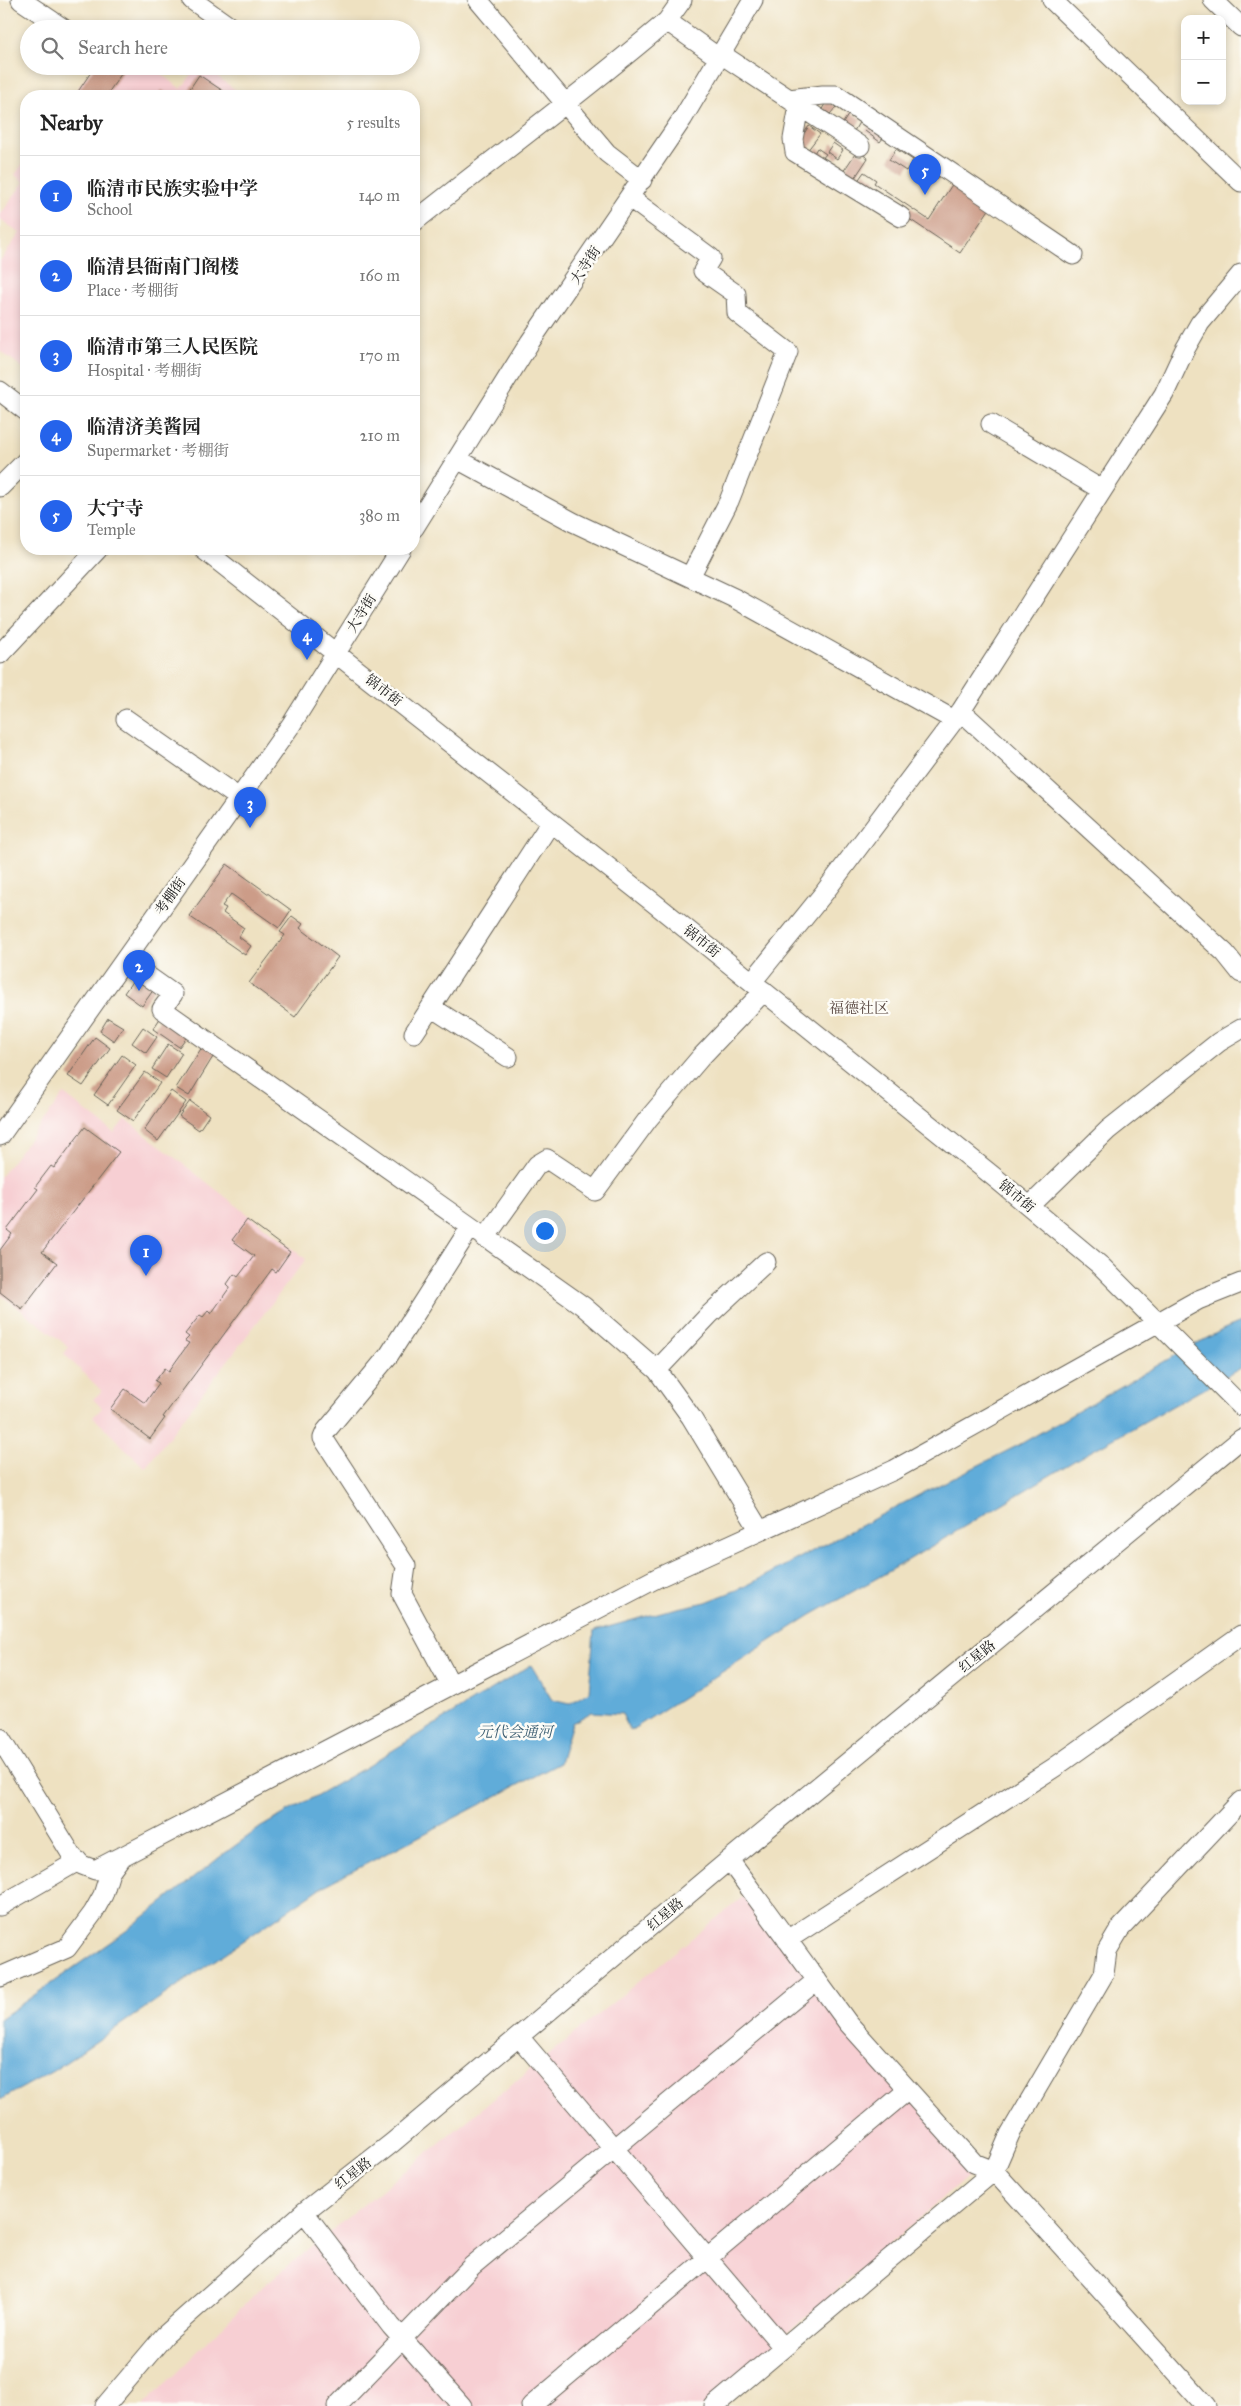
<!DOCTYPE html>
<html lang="en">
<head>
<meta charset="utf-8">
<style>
	:root { --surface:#fff; --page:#f6f6f6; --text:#222; --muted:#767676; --line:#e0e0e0; --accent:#2563eb }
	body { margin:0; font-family:"IM FELL Great Primer","Noto Serif SC",serif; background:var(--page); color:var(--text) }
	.controls { position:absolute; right:15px; top:15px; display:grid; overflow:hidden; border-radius:10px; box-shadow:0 2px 8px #0003 }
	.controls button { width:45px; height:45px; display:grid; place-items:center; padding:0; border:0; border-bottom:1px solid var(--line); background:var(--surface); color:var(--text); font:25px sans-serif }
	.you { position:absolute; left:544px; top:1230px; width:18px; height:18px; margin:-12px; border:4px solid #fff; border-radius:50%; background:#1a73e8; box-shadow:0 0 0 8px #1a73e833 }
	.badge { display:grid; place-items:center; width:32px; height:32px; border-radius:50%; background:var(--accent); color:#fff; font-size:16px; font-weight:700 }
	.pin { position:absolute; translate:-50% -41px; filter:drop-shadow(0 1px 2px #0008) }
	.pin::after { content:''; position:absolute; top:26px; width:18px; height:15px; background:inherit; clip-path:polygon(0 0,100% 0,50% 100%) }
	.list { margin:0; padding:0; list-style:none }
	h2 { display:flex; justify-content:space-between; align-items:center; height:65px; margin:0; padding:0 20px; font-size:21px }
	h2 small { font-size:16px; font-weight:400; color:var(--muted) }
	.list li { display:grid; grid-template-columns:32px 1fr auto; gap:15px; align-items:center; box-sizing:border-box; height:80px; padding:0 20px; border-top:1px solid var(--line) }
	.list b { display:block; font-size:19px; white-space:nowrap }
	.list p { margin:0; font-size:16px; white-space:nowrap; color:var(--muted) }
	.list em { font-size:16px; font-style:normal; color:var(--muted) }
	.icon { flex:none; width:28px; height:28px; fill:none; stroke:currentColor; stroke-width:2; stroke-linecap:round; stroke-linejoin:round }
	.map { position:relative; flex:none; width:1241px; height:2406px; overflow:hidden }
	.search { position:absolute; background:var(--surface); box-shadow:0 2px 8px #0003; left:20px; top:20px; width:400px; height:55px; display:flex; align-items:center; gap:12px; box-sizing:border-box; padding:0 18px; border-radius:28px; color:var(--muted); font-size:19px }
	.panel { position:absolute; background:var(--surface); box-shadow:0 2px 8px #0003; left:20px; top:90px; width:400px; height:465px; border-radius:20px }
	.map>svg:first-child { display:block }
	.built { fill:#f7cfd3 }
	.water { fill:#60acd9; stroke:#3e647a }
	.building { fill:#cc9c88 }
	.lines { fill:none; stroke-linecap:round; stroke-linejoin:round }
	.minor-casing { stroke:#666156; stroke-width:21 }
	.path { stroke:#666156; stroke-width:3; stroke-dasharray:1 4; stroke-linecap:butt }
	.minor { stroke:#fff; stroke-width:19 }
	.labels { text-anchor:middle; stroke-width:5; stroke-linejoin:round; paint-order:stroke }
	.street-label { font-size:14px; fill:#1c1c1c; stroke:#fdfcf7 }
	.neighbourhood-label { font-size:15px; fill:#5a4942; stroke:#fdfcf7 }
	.water-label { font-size:15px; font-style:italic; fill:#3b5d71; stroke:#fdfcf7 }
</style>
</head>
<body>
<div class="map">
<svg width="1241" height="2406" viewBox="0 0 1241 2406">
	<rect width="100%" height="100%" fill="#fdfcf7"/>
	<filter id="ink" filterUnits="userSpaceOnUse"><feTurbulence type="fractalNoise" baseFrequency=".02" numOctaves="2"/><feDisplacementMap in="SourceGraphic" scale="10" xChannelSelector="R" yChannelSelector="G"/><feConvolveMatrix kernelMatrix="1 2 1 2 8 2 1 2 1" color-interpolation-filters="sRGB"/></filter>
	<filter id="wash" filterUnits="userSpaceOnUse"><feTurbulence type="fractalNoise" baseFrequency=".0096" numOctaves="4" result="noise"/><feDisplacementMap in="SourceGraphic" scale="20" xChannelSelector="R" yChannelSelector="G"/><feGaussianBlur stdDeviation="1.12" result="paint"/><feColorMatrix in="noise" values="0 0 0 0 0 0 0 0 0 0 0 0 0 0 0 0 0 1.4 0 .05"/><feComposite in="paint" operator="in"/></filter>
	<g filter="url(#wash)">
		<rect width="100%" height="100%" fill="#eee1c1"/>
		<!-- built -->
		<path class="built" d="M94 66H150L181 89 198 66H203L244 96H72Z
			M26 159V370L0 351V261L20 233 0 219V215L24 182 15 175Z
			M64 1094 114 1133 125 1119 306 1259 145 1468 93 1417 102 1408 93 1399 102 1391 64 1354 69 1347 0 1294V1177Z
			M744 1896 973 2172 703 2406H143L263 2286Z"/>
		<!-- water -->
		<path class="water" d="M1241 1322V1368L1079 1458 895 1568 811 1615 630 1731 622 1714 592 1712 572 1723 560 1763 322 1887 53 2071 0 2100V2019L126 1931 225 1853 261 1827 361 1770 531 1665 552 1700 569 1704 589 1692 594 1631 665 1611 706 1602 742 1588 919 1495 1017 1446 1179 1353 1224 1329Z"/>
		<g id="blocks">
			<!-- building -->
			<path class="building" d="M95 66 126 67 106 96H75Z
				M199 75 226 93 224 96H185Z
				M162 90 170 96H157Z
				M827 101 836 107 830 114 822 109Z
				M850 112 861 119 854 131 843 123Z
				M870 124 886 134 880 142 865 131Z
				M809 126 820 134 807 151 797 144Z
				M833 143 843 150 837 159 827 152Z
				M817 148 826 154 821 160 813 155Z
				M896 149 913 160 906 171 889 160Z
				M857 151 868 158 852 182 841 175Z
				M921 157 942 171 937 179 915 165Z
				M864 172 876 180 874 183 929 220 955 180 992 205 960 253 869 192 857 182Z
				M227 864 291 910 279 928 231 894 222 906 226 908 223 913 244 928 239 937 251 946 245 955 189 916Z
				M292 916 303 924 300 928 338 957 295 1017 249 983 285 935 280 932Z
				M136 976 154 989 142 1006 124 993Z
				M161 1017 188 1035 179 1047 153 1029Z
				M108 1018 123 1027 114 1041 100 1031Z
				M143 1027 157 1037 146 1053 132 1043Z
				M95 1037 110 1048 83 1086 68 1076Z
				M168 1044 182 1053 166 1078 152 1069Z
				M204 1044 216 1052 189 1096 176 1088Z
				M122 1055 136 1065 108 1105 94 1095Z
				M145 1072 160 1083 133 1121 117 1110Z
				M171 1091 186 1102 158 1141 144 1130Z
				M190 1101 209 1115 199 1130 179 1116Z
				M85 1127 119 1152 42 1252 57 1263 22 1309 0 1292V1250L12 1234 7 1230 38 1189 35 1187 51 1166 54 1168Z
				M247 1220 290 1252 276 1272 272 1269 163 1417 165 1418 150 1439 110 1409 125 1389 145 1403 159 1383 155 1381 165 1368 169 1371 189 1343 185 1341 189 1337 185 1334 200 1315 203 1317 208 1311 211 1314 230 1287 227 1284 234 1274 238 1277 254 1256 232 1240Z"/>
		</g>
	</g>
	<g filter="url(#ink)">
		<use href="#blocks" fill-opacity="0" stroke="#666156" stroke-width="1"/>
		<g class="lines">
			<defs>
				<path id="minor" d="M21 0 64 29
					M192 0 233 29
					M478 0 607 153 642 180
					M682 0 667 21 719 58
					M1052 0 1241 182
					M1213 0 1241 27
					M721 54 860 146
					M789 99 823 95H836L1073 255
					M799 106 793 139 795 152 901 217
					M630 198 711 258 703 271 736 294 737 313 788 352 729 501 690 577
					M414 222C498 155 585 91 667 21
					M0 391 26 411
					M991 424 1102 490
					M457 459 573 522 734 598 954 720
					M0 487 26 461
					M414 528 530 342 683 118 753 0
					M203 549 654 903 999 1181 1101 1266 1241 1406
					M0 654 98 549
					M961 711 1225 953 1241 973
					M126 719 239 798
					M125 960 173 994 162 1009 583 1306 657 1370 691 1417 760 1531
					M752 982 824 893 961 711 1164 394 1184 351 1200 323 1241 274
					M431 1007 508 1057
					M414 1033 551 822
					M0 1136 291 725 401 549
					M1030 1206 1108 1130 1219 1042 1241 1029
					M485 1238 537 1165 547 1159 595 1191 648 1119 701 1057 764 991
					M657 1370 710 1314 766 1262
					M451 1685 402 1594 406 1566 323 1438 326 1431 389 1355 470 1228
					M0 1738 73 1857 82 1865 95 1870 120 1857
					M729 1860 848 2023 974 2163 994 2171 1206 2406
					M0 1906 78 1861
					M787 1940 1055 1767 1241 1635
					M0 1977 67 1948 93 1913 103 1895 110 1872 121 1857 657 1578 894 1470 1198 1300 1241 1283
					M519 2037 783 2347
					M304 2212 391 2326 462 2406
					M105 2406 165 2335 304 2212 392 2143 729 1860 1241 1439
					M337 2406 472 2266 817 1980
					M531 2406 908 2090
					M714 2406 994 2171 1010 2134 1104 1974 1107 1951 1120 1929 1241 1801"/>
			</defs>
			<!-- minor casing -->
			<use href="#minor" class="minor-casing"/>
			<!-- path -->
			<path class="path" d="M23 202 26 204"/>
			<!-- minor -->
			<use href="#minor" class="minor"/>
		</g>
	</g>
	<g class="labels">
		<!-- street labels -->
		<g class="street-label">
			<text transform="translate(585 265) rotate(-56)" y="5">大寺街</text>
			<text transform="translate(361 613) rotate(-58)" y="5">大寺街</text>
			<text transform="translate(384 690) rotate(38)" y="5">锅市街</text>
			<text transform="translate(170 896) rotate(-55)" y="5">考棚街</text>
			<text transform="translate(702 941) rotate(39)" y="5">锅市街</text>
			<text transform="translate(1017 1196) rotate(40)" y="5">锅市街</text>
			<text transform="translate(977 1656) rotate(-39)" y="5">红星路</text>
			<text transform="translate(665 1914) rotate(-40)" y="5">红星路</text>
			<text transform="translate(353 2173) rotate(-38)" y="5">红星路</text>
		</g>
		<!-- neighbourhood labels -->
		<g class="neighbourhood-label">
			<text x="859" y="1013">福德社区</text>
		</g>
		<!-- water labels -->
		<g class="water-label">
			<text x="515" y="1737">元代会通河</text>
		</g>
	</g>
</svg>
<div class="controls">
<button>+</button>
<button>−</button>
</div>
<div class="you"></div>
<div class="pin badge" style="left:146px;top:1276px">1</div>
<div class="pin badge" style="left:139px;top:991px">2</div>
<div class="pin badge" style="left:250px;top:828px">3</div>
<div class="pin badge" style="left:307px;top:660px">4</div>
<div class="pin badge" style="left:925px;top:195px">5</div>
<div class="search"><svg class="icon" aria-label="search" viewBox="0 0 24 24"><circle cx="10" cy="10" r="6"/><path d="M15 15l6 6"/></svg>Search here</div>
<section class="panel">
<h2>Nearby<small>5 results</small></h2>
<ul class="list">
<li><span class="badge">1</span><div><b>临清市民族实验中学</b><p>School</p></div><em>140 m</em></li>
<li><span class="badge">2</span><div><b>临清县衙南门阁楼</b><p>Place · 考棚街</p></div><em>160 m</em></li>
<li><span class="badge">3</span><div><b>临清市第三人民医院</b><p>Hospital · 考棚街</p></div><em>170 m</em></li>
<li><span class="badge">4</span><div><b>临清济美酱园</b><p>Supermarket · 考棚街</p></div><em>210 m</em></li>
<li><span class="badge">5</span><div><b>大宁寺</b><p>Temple</p></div><em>380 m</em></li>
</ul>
</section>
</div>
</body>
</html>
